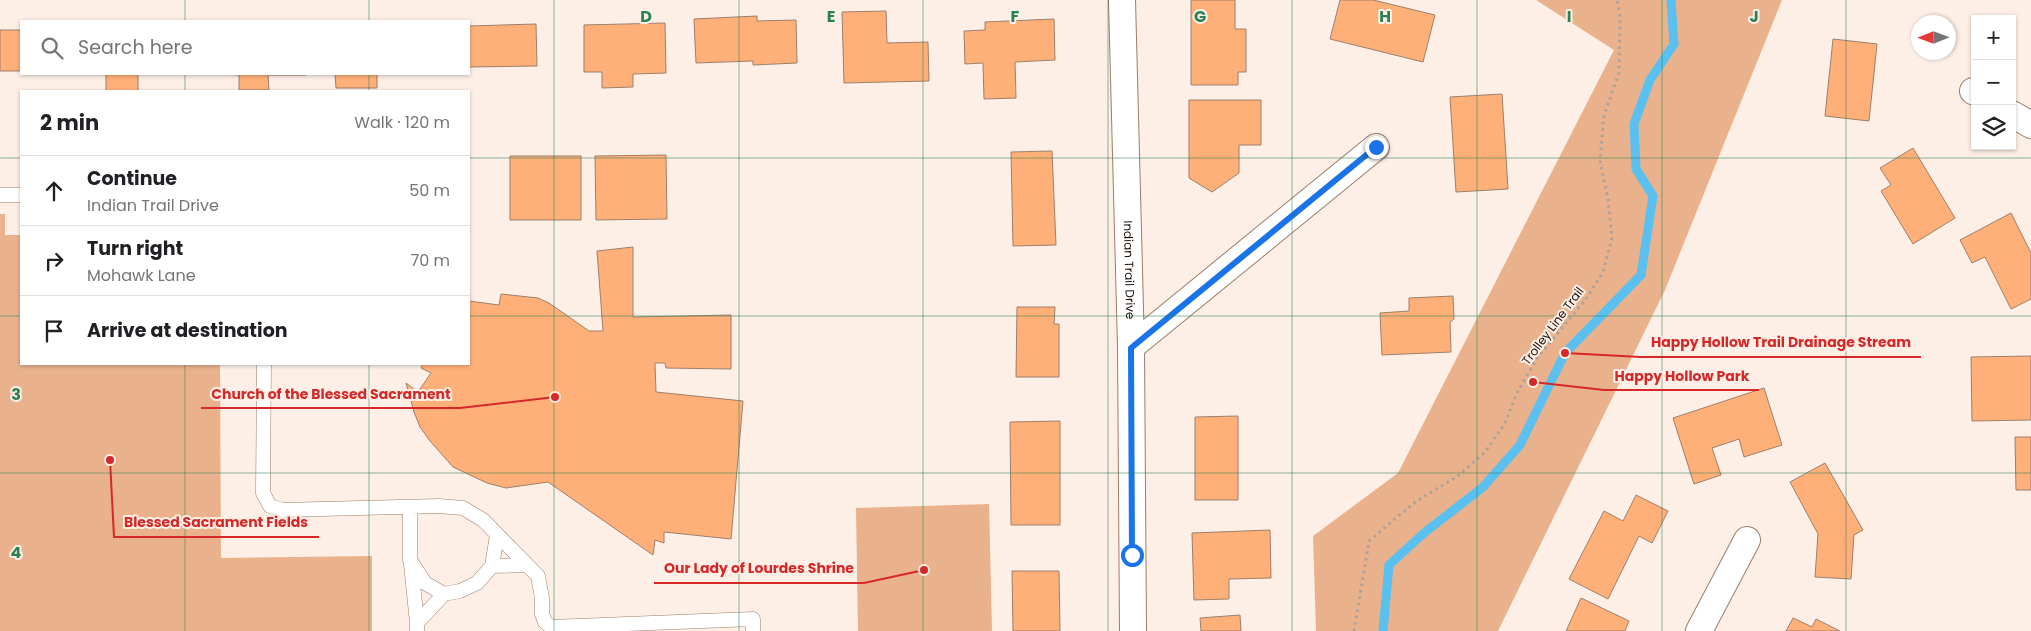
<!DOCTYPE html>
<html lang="en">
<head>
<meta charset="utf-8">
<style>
	:root { --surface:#fff; --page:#f2f2f2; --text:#202124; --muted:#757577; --line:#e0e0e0 }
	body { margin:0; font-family:Poppins,sans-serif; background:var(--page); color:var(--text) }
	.controls { position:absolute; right:15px; top:15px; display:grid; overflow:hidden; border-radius:0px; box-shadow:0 1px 4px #0004 }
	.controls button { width:45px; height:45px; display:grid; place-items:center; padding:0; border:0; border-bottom:1px solid var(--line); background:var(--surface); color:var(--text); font:25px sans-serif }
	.compass { position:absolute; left:1911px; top:15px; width:45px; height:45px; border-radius:50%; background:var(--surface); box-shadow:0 1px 4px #0004; rotate:269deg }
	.stop { position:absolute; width:15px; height:15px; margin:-11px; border:4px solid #1a73e8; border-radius:50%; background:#fff }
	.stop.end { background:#1a73e8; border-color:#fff; box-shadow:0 1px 5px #0008 }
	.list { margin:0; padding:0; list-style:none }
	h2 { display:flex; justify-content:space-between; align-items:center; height:65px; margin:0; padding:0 20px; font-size:21px }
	h2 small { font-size:16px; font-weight:400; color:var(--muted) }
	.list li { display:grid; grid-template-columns:32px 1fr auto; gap:15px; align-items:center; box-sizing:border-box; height:70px; padding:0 20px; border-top:1px solid var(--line) }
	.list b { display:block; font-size:19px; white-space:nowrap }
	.list p { margin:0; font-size:16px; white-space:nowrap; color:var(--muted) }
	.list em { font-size:16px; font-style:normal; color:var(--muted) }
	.icon { flex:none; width:28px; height:28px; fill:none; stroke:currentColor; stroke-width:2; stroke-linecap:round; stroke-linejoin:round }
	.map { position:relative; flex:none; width:2031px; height:631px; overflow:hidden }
	.search { position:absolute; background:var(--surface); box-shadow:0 1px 4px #0004; left:20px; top:20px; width:450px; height:55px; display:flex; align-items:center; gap:12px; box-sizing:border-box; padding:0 18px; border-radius:0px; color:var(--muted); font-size:19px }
	.panel { position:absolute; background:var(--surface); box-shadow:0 1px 4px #0004; left:20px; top:90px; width:450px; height:275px; border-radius:0px }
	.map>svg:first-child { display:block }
	.green { fill:#e9b28c }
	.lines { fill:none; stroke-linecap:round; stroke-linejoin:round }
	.stream { stroke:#5ac0f0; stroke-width:9 }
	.building { fill:#ffb079; stroke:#9e7f6a }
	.service-casing { stroke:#9c7d68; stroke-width:15 }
	.minor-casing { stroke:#9c7d68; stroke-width:28 }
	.path { stroke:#aea198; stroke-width:3; stroke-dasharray:2.5 4; stroke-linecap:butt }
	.service { stroke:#fff; stroke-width:14 }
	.minor { stroke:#fff; stroke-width:26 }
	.route { stroke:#1a73e8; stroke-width:6 }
	.grid { fill:none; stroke:#2c8053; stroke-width:1; stroke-opacity:0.55 }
	.labels { text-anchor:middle; stroke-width:4; stroke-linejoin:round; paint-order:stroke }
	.street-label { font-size:12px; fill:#1c1008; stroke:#fdefe6 }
	.grid-label { font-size:16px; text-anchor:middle; font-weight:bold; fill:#2c8053; stroke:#fdefe6; stroke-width:4; stroke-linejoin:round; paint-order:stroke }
	.leader { fill:none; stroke:#d62828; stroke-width:2 }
	.callout-dot { fill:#d62828; stroke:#fdefe6; stroke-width:2 }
	.callout-label { font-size:14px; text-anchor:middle; font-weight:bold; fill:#d62828; stroke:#fdefe6; stroke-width:4; stroke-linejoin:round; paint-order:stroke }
</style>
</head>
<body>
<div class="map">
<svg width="2031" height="631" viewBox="0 0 2031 631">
	<rect width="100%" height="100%" fill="#fdefe6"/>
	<!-- green -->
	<path class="green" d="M1536 0H1782L1665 290 1498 631H1316L1313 536 1398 473 1614 50Z
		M0 214H5V235H21V364H220L221 558 372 556V631H0Z
		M989 504 992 631H858L856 508Z"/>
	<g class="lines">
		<!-- stream -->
		<path class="stream" d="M1383 631 1389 565 1424 533 1483 487 1520 445 1565 353 1641 275 1653 196 1636 169 1634 124 1650 80 1674 44 1671 0"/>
	</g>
	<!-- building -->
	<path class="building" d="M1191 0H1235V29H1246V72H1238V85H1191Z
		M1340 0H1373L1435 15 1423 62 1330 39Z
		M886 11 887 43 928 42 929 81 844 83 842 12Z
		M757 16V21L796 20 797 63 753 65V61L696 63 694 19Z
		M1054 19 1055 60 1015 62 1016 98 984 99 983 63 965 64 964 31 985 30V22Z
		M665 23 666 73 633 74V87L602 88V72H584V25Z
		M536 24 537 66 469 67V26Z
		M0 30H21V71H0Z
		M1833 39 1877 44 1869 121 1825 116Z
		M106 74H138V91H106Z
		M225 74H306V75H268L269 90H239V75Z
		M335 74H377V88H336Z
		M1502 94 1508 189 1456 192 1450 97Z
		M1189 100H1261V145H1239V173L1212 192 1189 178Z
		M1913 148 1955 218 1913 244 1881 191 1891 185 1880 168Z
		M1052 151 1056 245 1013 246 1011 152Z
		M666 155 667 219 596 220 595 156Z
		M510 156H581V220H510Z
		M2011 213 2031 253V299L2011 309 1985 257 1972 263 1960 240Z
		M633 247V317L731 315V369L666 368 665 363H655L656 392 743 401 731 539 664 532V543L655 540 653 555 548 482 506 488 487 483 453 467 430 441 420 427 414 412 406 383 418 392 431 373 421 368 423 364H469V301L499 305 501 294 538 298 549 303 589 331H603L597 251Z
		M1453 296 1454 319 1450 322 1451 352 1382 355 1380 313 1409 311V298Z
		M1017 307H1055L1054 324H1059V377H1016Z
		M2031 356V420L1972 421 1971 357Z
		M1764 388 1782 445 1744 457 1739 439 1712 448 1721 475 1694 484 1673 418Z
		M1238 416V500H1195V417Z
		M1060 421V525H1011L1010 422Z
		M2015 437H2031V490H2016Z
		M1825 463 1863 530 1854 535 1851 579 1815 577 1818 534 1790 482Z
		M1636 495 1668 511 1652 543 1639 536 1608 599 1569 579 1604 511 1623 521Z
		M1270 530 1271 578 1229 579V599L1194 600 1192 533Z
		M1012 571H1059L1060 631H1013Z
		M1581 598 1629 621 1625 631H1566Z
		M1240 615 1241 631H1201L1200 618Z
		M1793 618 1812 627 1816 619 1840 631H1786Z"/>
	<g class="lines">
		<defs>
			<path id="service" d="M0 195H21
				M264 364 263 493 270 506 282 510 439 506 463 508 483 520 538 576 542 598V614L545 622 551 627 753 619V631
				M410 507V560L425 583 444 594
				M411 564 417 623
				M492 566 527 565
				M417 631V623L444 594 460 591 477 583 492 566 497 535"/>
			<g id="minor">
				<path id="s1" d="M1122 0 1131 347 1133 631"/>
				<path d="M1973 91 1975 92"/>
				<path d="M2012 114 2031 125"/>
				<path d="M1131 347 1376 147"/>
				<path d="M1699 631 1747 540"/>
			</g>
		</defs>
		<!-- service casing -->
		<use href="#service" class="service-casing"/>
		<!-- minor casing -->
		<use href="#minor" class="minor-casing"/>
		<!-- path -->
		<path class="path" d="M1354 631 1369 541 1415 502 1458 476 1485 452 1504 425 1516 395 1537 358 1586 299 1603 272 1612 238 1608 199 1600 161 1604 115 1619 73 1620 17 1617 0"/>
		<!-- service -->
		<use href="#service" class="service"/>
		<!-- minor -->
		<use href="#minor" class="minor"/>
	</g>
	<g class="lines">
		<!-- route -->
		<path class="route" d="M1132 555 1131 348 1376 147"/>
	</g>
	<!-- grid -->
	<path class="grid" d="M185 0V21M369 0V21M554 0V631M739 0V631M923 0V631M1108 0V631M1292 0V631M1477 0V631M1662 0V631M1846 0V631M185 74V91M369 74V91M0 158H21M469 158H2031M0 316H21M469 316H2031M185 364V631M369 364V631M0 473H2031"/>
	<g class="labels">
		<!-- street labels -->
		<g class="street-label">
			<text dy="4" stroke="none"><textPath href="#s1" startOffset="270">Indian Trail Drive</textPath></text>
			<text transform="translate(1553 326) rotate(-53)" y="4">Trolley Line Trail</text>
		</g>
	</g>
	<g class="grid-label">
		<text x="646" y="22">D</text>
		<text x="831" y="22">E</text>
		<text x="1015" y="22">F</text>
		<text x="1200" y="22">G</text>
		<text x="1385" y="22">H</text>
		<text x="1569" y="22">I</text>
		<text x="1754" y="22">J</text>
		<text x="16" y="400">3</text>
		<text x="16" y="558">4</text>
	</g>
	<!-- callouts -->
	<path class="leader" d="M1565 353L1641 357H1921M1533 382L1604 390H1759M555 397L460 408H201M110 460L114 537H319M924 570L864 583H654"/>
	<g class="callout-dot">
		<circle cx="1565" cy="353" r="5"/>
		<circle cx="1533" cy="382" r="5"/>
		<circle cx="555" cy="397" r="5"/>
		<circle cx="110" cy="460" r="5"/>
		<circle cx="924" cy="570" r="5"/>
	</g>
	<g class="callout-label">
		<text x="1781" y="347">Happy Hollow Trail Drainage Stream</text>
		<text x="1682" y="381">Happy Hollow Park</text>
		<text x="331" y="399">Church of the Blessed Sacrament</text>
		<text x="216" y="527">Blessed Sacrament Fields</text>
		<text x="759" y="573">Our Lady of Lourdes Shrine</text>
	</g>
</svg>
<div class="controls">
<button>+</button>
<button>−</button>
<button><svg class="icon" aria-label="layers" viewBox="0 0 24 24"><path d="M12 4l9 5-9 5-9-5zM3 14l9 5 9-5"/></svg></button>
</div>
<svg class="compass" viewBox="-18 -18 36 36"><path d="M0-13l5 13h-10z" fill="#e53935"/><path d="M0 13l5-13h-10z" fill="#757577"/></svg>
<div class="stop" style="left:1132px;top:555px"></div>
<div class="stop end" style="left:1376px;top:147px"></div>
<div class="search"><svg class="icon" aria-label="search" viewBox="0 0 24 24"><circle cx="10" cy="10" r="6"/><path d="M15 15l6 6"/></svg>Search here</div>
<section class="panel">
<h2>2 min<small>Walk · 120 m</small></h2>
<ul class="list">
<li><svg class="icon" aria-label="ahead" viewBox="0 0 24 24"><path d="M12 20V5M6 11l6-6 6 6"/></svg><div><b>Continue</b><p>Indian Trail Drive</p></div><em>50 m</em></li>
<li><svg class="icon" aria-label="right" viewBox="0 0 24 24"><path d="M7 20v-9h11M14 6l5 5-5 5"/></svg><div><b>Turn right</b><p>Mohawk Lane</p></div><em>70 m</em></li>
<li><svg class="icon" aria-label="arrive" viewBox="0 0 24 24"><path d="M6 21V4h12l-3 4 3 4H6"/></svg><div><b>Arrive at destination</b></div></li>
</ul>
</section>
</div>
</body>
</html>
